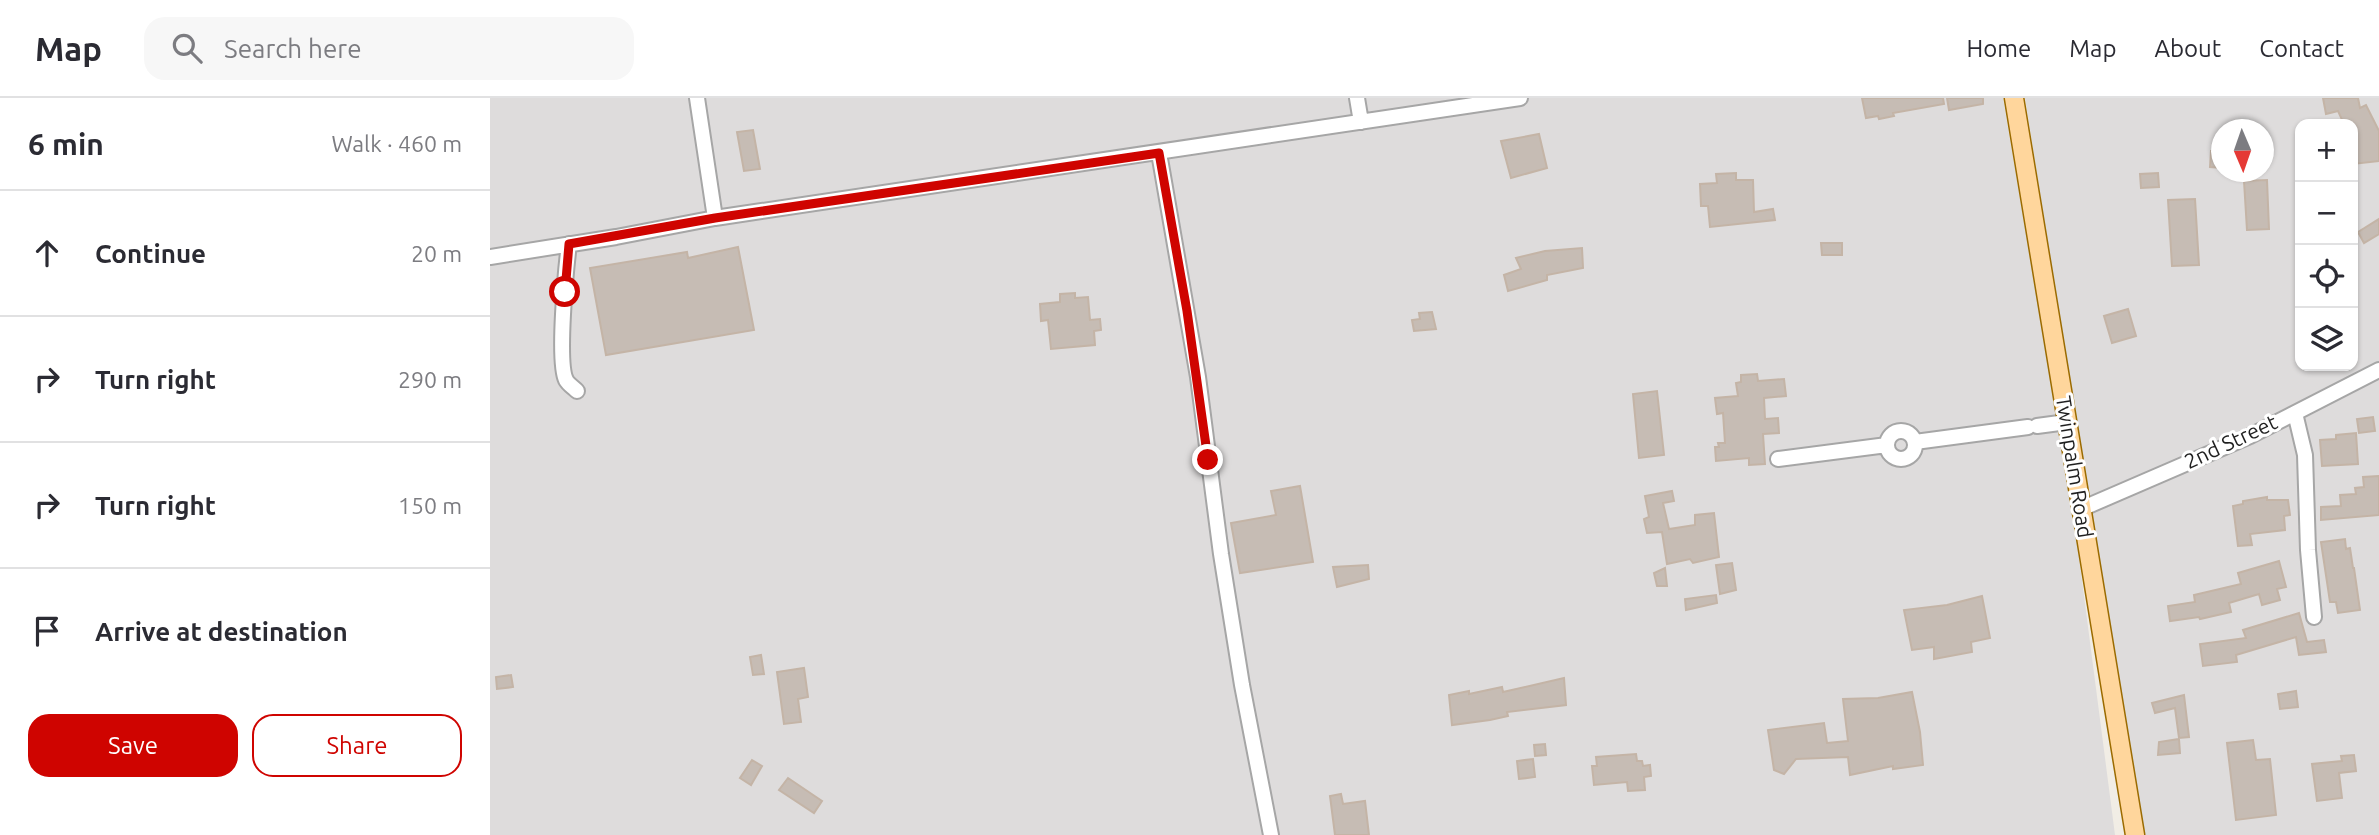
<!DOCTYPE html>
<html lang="en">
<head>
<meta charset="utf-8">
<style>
	:root { --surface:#fff; --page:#f7f7f7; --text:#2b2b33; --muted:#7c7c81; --line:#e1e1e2; --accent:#cf0400 }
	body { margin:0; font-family:Ubuntu,sans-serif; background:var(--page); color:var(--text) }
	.controls { position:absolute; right:21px; top:21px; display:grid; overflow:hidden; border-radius:14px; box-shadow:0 2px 5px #0004 }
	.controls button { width:63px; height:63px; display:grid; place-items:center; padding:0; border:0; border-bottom:2px solid var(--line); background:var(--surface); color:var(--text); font:35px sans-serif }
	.compass { position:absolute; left:1721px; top:21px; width:63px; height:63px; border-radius:50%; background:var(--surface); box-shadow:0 2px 5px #0004; rotate:178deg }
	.stop { position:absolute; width:21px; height:21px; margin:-16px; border:5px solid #cf0400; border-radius:50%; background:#fff }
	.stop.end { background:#cf0400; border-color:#fff; box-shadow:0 2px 7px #0008 }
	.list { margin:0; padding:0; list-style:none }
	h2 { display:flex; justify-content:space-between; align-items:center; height:91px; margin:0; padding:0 28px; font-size:30px }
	h2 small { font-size:23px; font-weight:400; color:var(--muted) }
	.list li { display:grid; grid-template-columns:46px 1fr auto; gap:21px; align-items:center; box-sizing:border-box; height:126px; padding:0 28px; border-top:2px solid var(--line) }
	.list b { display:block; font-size:26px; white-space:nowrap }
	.list em { font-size:23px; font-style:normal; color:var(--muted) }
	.actions { display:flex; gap:14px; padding:21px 28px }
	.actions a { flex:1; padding:16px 0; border:2px solid var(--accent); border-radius:21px; text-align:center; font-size:24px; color:var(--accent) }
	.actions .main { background:var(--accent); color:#fff }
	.icon { flex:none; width:38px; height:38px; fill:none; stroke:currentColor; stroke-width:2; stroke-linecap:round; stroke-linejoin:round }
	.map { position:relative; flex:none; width:1889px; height:737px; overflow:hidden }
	header { display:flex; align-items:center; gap:42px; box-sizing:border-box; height:98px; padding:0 35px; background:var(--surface); border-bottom:2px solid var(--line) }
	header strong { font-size:33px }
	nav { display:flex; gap:38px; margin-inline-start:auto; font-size:24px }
	.search { width:490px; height:63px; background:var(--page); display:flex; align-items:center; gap:18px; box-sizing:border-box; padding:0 24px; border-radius:21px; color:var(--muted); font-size:26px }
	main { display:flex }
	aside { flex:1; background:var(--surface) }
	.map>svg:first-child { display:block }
	.residential { fill:#dedcdc; fill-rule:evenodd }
	.building { fill:#c6bcb4; stroke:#c4b4a6; stroke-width:2 }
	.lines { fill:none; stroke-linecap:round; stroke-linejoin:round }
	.minor-casing { stroke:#a6a6a6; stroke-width:18 }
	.major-casing { stroke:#9b6b00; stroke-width:21 }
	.minor { stroke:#fff; stroke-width:14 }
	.major { stroke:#ffd69c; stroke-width:18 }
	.route { stroke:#cf0400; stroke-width:9 }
	.labels { text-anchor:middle; stroke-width:6; stroke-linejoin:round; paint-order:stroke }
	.street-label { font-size:21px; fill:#1f1f1f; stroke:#fff }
</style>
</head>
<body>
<header>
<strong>Map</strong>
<div class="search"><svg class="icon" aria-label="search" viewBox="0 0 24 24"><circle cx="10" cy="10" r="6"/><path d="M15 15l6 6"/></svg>Search here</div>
<nav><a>Home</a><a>Map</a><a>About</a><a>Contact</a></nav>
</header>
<main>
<aside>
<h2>6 min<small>Walk · 460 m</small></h2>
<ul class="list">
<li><svg class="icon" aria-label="ahead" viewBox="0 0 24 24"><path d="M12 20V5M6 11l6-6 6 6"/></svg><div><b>Continue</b></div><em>20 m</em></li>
<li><svg class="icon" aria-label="right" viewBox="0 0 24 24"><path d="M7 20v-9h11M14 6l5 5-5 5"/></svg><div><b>Turn right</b></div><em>290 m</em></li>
<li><svg class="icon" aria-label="right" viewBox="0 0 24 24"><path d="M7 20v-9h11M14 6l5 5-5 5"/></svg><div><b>Turn right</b></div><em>150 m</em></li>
<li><svg class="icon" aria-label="arrive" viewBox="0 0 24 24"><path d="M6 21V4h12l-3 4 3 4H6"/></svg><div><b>Arrive at destination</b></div></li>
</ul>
<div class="actions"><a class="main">Save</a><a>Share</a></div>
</aside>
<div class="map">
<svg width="1889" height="737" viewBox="0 0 1889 737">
	<rect width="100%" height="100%" fill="#f1ede5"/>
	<!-- residential -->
	<path class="residential" d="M0 0H1513L1583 413 1625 737H0Z
		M1535 0H1889V737H1655L1595 379ZM1810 26H1863V268H1810ZM1731 32H1773V74H1731Z"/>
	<!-- building -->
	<path class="building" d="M1372 0H1453L1454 6 1403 15 1404 18 1389 21 1388 18 1376 20Z
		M1457 0H1493V6L1459 12Z
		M1833 0H1868L1870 10 1876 7 1889 33V63L1863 66V26H1854L1848 13 1836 16Z
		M263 32 270 71 254 73 247 34Z
		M1049 36 1057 70 1021 80 1011 43Z
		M1721 53H1732V70L1720 69Z
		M1246 75V82H1263L1264 114 1283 111 1285 122 1220 129 1218 108H1211L1210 86 1227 85 1226 76Z
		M1668 75 1669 89 1651 90 1650 76Z
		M1777 82 1779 131 1757 132 1754 83Z
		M1705 101 1709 167 1682 168 1678 102Z
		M1889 121V136L1874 145 1868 134Z
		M1331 145H1352V157H1332Z
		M248 149 264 232 116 257 100 170 197 154 198 160Z
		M1092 150 1093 170 1057 177V182L1018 193 1014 177 1031 171 1026 160 1055 153Z
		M585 195V200L598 199 600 222 610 221 611 232 604 233 605 247 561 251 558 222 551 223 550 206 570 204V196Z
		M1638 211 1646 238 1622 245 1614 218Z
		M942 214 946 231 924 233 922 222 930 221 929 215Z
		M1267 276 1268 283 1294 281 1296 298 1274 300 1275 321 1288 320 1289 335 1273 336 1275 366 1259 367V360L1226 363 1225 349H1229L1228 345H1235L1233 315 1227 316 1225 300 1248 298 1246 285 1251 284V277Z
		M1167 293 1174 357 1149 360 1143 296Z
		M1883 319 1885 333 1869 335 1867 321Z
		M1866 335 1868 366 1832 368 1830 342 1846 341V337Z
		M1889 378V417L1831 422V409L1851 408 1850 397 1866 396 1865 390 1874 389 1873 379Z
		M810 388 823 464 750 475 741 425 786 417 781 393Z
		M1182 393 1184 403 1173 405 1179 431 1205 427V417L1224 415 1229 459 1203 465 1200 461 1177 466 1172 434 1157 435 1154 421 1159 419 1155 398Z
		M1777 399V402H1798L1800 417 1794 418 1795 432 1760 436 1762 447 1748 448 1743 408 1753 406V403Z
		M1855 441 1856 451 1860 450 1863 470H1864L1870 512 1848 515 1846 504H1840L1831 444Z
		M1789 463 1796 489 1787 491 1790 502 1772 507 1769 496 1739 505 1741 514 1710 521 1709 519 1680 523 1678 508 1705 504 1704 497 1751 486 1748 475Z
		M1242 465 1246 492 1230 496 1226 467Z
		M878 467 879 481 847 489 843 469Z
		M1175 470 1177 488H1167L1164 475Z
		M1226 497 1227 505 1196 512 1195 501Z
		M1492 498 1500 540 1481 544 1482 554 1444 561V549L1422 552 1414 512 1457 507Z
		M1809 515 1817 544 1834 542 1836 554 1809 557 1806 539 1746 557 1747 564 1713 568 1710 546 1756 540 1753 532Z
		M271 557 274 576 263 577 260 559Z
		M314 570 318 599 308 601 311 624 294 626 287 574Z
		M21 577 23 589 7 591 6 579Z
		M1074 580 1076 607 1017 614 1018 618 1000 622 962 627 959 597 979 593V596L1012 589 1013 594Z
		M1806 593 1808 609 1790 611 1788 596Z
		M1422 594 1430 634 1433 667 1403 671V668L1360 677 1358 659 1306 661 1294 676 1284 672 1278 632 1334 625 1337 645 1358 643 1353 601 1388 600Z
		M1694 597 1699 639 1689 640 1685 610 1665 615 1662 605Z
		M1689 641 1690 655 1668 657 1669 644Z
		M1763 642 1766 662 1780 661 1786 717 1746 722 1737 645Z
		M1055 646 1056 657 1045 658 1044 647Z
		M1146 656 1147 663H1152L1153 668 1160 667 1161 678 1154 679 1155 692 1138 693 1137 684 1104 687 1102 668H1107L1106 659Z
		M1864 657 1866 673 1849 675 1852 700 1827 703 1822 666 1852 663 1851 658Z
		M1043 661 1045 679 1029 681 1027 663Z
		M262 662 272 668 261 687 250 680Z
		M298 680 332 703 324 715 289 692Z
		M851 696 853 706 875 703 879 737H845L840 698Z"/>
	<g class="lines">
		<defs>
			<path id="minor" d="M207 0 225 120
				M867 0 871 24
				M669 55 708 279 731 456 752 587 781 737
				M79 146C76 170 67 264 76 282 78 286 84 290 87 293
				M0 159 126 139 225 120 1030 0
				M1805 315 1815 357 1818 452 1824 519
				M1547 328 1577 324
				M1397 347a14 14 0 1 1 28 0a14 14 0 1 1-28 0Z
				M1425 344 1538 329
				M1288 361 1397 347
				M1591 411 1760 338 1889 272"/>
			<path id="major" d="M1524 0 1645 737"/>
		</defs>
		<!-- minor casing -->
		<use href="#minor" class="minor-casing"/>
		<!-- major casing -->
		<use href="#major" class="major-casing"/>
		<!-- minor -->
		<use href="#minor" class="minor"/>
		<!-- major -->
		<use href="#major" class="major"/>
	</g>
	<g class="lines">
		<!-- route -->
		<path class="route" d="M75 194 79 146 225 120 669 55 697 213 718 362"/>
	</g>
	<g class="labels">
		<!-- street labels -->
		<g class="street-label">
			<text transform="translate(1741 344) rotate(-25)" y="7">2nd Street</text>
			<text transform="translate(1584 369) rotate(81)" y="7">Twinpalm Road</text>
		</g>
	</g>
</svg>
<div class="controls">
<button>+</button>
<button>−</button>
<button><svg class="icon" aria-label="locate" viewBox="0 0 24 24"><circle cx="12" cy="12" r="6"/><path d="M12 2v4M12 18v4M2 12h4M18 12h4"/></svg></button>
<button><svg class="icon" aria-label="layers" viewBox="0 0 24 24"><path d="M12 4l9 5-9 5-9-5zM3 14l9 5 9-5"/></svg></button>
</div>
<svg class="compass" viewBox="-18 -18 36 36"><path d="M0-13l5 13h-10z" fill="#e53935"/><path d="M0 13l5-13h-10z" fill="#7c7c81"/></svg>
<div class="stop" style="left:75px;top:194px"></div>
<div class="stop end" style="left:718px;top:362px"></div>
</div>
</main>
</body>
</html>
